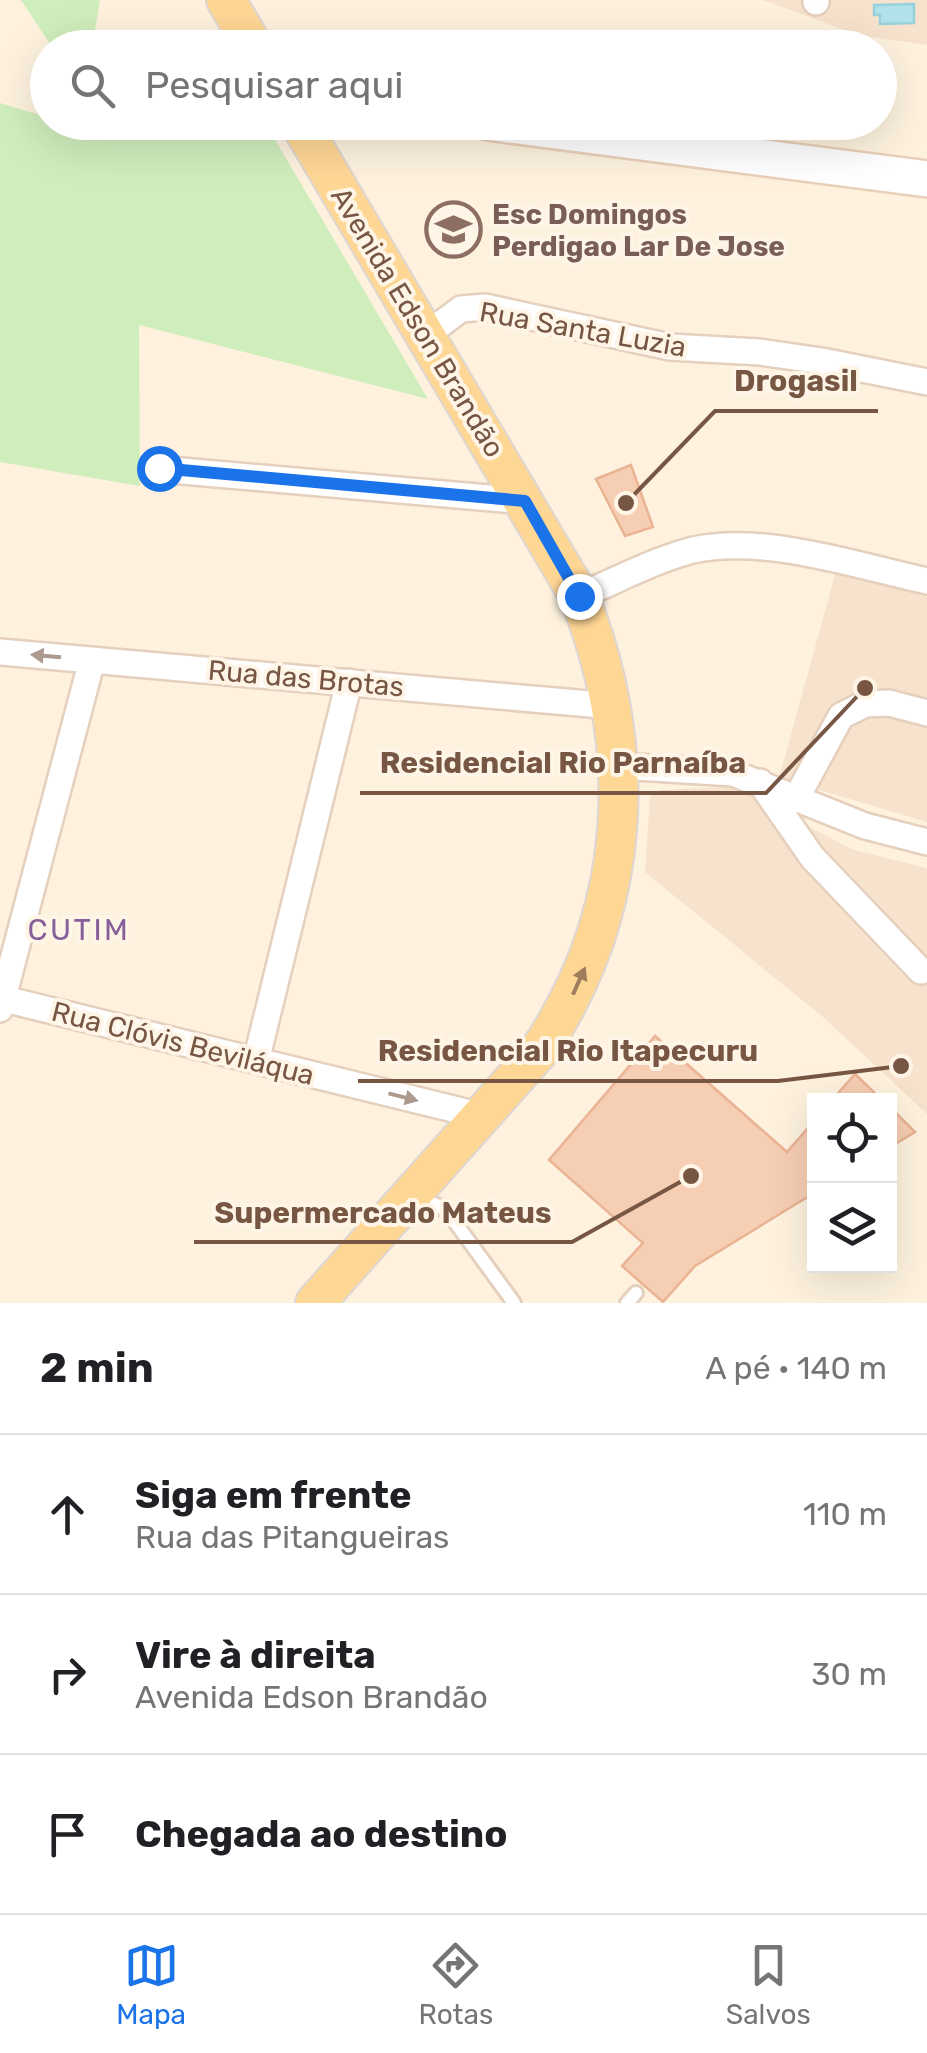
<!DOCTYPE html>
<html lang="pt">
<head>
<meta charset="utf-8">
<style>
	:root { --surface:#fff; --page:#f6f6f6; --text:#202124; --muted:#757577; --line:#e0e0e0; --accent:#1a73e8 }
	body { margin:0; font-family:Rubik,sans-serif; background:var(--page); color:var(--text) }
	.controls { position:absolute; right:30px; bottom:30px; display:grid; overflow:hidden; border-radius:0px; box-shadow:0 10px 40px #0002 }
	.controls button { width:90px; height:90px; display:grid; place-items:center; padding:0; border:0; border-bottom:2px solid var(--line); background:var(--surface); color:var(--text); font:50px sans-serif }
	.stop { position:absolute; width:30px; height:30px; margin:-22px; border:8px solid #1a73e8; border-radius:50%; background:#fff }
	.stop.end { background:#1a73e8; border-color:#fff; box-shadow:0 2px 10px #0008 }
	.list { margin:0; padding:0; list-style:none }
	h2 { display:flex; justify-content:space-between; align-items:center; height:130px; margin:0; padding:0 40px; font-size:42px }
	h2 small { font-size:32px; font-weight:400; color:var(--muted) }
	.list li { display:grid; grid-template-columns:65px 1fr auto; gap:30px; align-items:center; box-sizing:border-box; height:160px; padding:0 40px; border-top:2px solid var(--line) }
	.list b { display:block; font-size:38px; white-space:nowrap }
	.list p { margin:0; font-size:32px; white-space:nowrap; color:var(--muted) }
	.list em { font-size:32px; font-style:normal; color:var(--muted) }
	.icon { flex:none; width:55px; height:55px; fill:none; stroke:currentColor; stroke-width:2; stroke-linecap:round; stroke-linejoin:round }
	.map { position:relative; flex:none; width:927px; height:1303px; overflow:hidden }
	.search { position:absolute; background:var(--surface); box-shadow:0 10px 40px #0002; left:30px; right:30px; top:30px; height:110px; display:flex; align-items:center; gap:25px; box-sizing:border-box; padding:0 35px; border-radius:55px; color:var(--muted); font-size:38px }
	.sheet { height:610px; background:var(--surface) }
	nav { display:flex; justify-content:space-around; align-items:center; box-sizing:border-box; height:140px; border-top:2px solid var(--line); background:var(--surface); font-size:28px; color:var(--muted) }
	nav a { display:grid; justify-items:center; gap:5px }
	nav .on { color:var(--accent) }
	.map>svg:first-child { display:block }
	.residential { fill:#f7e3cd }
	.green { fill:#d0edbc }
	.water { fill:#b2e2e9; stroke:#97d2dc; stroke-width:2.5 }
	.building { fill:#f6ceb4; stroke:#eab393; stroke-width:2.5 }
	.lines { fill:none; stroke-linecap:round; stroke-linejoin:round }
	.lane-casing { stroke:#e5cfbd; stroke-width:18 }
	.street-casing { stroke:#e5cfbd; stroke-width:30 }
	.secondary-casing { stroke:#ebd0b9; stroke-width:40 }
	.primary-casing { stroke:#ded6d2; stroke-width:42 }
	.lane { stroke:#fff; stroke-width:12 }
	.street { stroke:#fff; stroke-width:25 }
	.secondary { stroke:#fff; stroke-width:35 }
	.primary { stroke:#ffd795; stroke-width:38 }
	.oneway { fill:#ad9a8f }
	.oneway2 { fill:#a07d5c }
	.route { stroke:#1a73e8; stroke-width:12 }
	.labels { text-anchor:middle; stroke-width:8; stroke-linejoin:round; paint-order:stroke }
	.education-label { font-size:28px; font-weight:bold; fill:#785e54; stroke:#fff5e7; text-anchor:start }
	.street-label { font-size:28px; fill:#775644; stroke:#fff5e7 }
	.neighbourhood-label { font-size:30px; letter-spacing:2.5px; fill:#865f9b; stroke:#fff5e7 }
	.leader { fill:none; stroke:#775644; stroke-width:4 }
	.callout-dot { fill:#775644; stroke:#fff5e7; stroke-width:4 }
	.callout-label { font-size:30px; text-anchor:middle; font-weight:bold; fill:#775644; stroke:#fff5e7; stroke-width:8; stroke-linejoin:round; paint-order:stroke }
</style>
</head>
<body>
<div class="map">
<svg width="927" height="1303" viewBox="0 0 927 1303">
	<rect width="100%" height="100%" fill="#fef2df"/>
	<!-- residential -->
	<path class="residential" d="M763 0H927V45L858 35Z
		M836 571 927 597V822L779 778Z
		M725 787 736 789 854 850 927 868V1114L824 1018 645 872 650 797 660 790Z"/>
	<!-- green -->
	<path class="green" d="M21 0H100L94 36 107 47H52Z
		M0 103 47 117 48 122 68 123 107 134 101 123 249 122 267 126 428 399 139 325 140 486 0 462Z"/>
	<!-- water -->
	<path class="water" d="M914 4V23L880 24V15H874V5Z"/>
	<!-- building -->
	<path class="building" d="M631 465 653 527 625 536 596 479Z
		M655 1036 787 1152 814 1121V1193L695 1266 663 1302 622 1266 643 1243 549 1160Z
		M855 1074 882 1100H832Z
		M890 1107 915 1132 890 1147Z"/>
	<g class="lines">
		<defs>
			<path id="lane" d="M414 1195 441 1207 452 1218 514 1303
				M627 1303 636 1293"/>
			<path id="street" d="M816 2V0
				M426 335 461 309 485 307 670 347 759 352 822 361 927 382
				M159 469 525 501
				M579 596C616 581 654 560 693 550 763 534 858 566 927 581
				M0 652 612 706
				M619 766 733 773 865 826 927 842
				M760 782 812 857 921 971
				M797 797 841 716 865 704 889 703 927 713
				M0 998 482 1116
				M0 1009 92 660
				M256 1061 349 682"/>
			<path id="secondary" d="M487 122 927 179"/>
			<path id="primary" d="M226 0 254 48
				M299 122 579 596C640 751 633 911 539 1051L315 1303"/>
		</defs>
		<!-- lane casing -->
		<use href="#lane" class="lane-casing"/>
		<!-- street casing -->
		<use href="#street" class="street-casing"/>
		<!-- secondary casing -->
		<use href="#secondary" class="secondary-casing"/>
		<!-- primary casing -->
		<use href="#primary" class="primary-casing"/>
		<!-- lane -->
		<use href="#lane" class="lane"/>
		<!-- street -->
		<use href="#street" class="street"/>
		<!-- secondary -->
		<use href="#secondary" class="secondary"/>
		<!-- primary -->
		<use href="#primary" class="primary"/>
	</g>
	<!-- one-way arrows -->
	<defs><path id="oneway-solid" d="M-6-.8H1V-3.2L6.5 0L1 3.2V.8H-6Z" transform="scale(2.5)"/></defs>
	<g class="oneway">
		<use href="#oneway-solid" transform="translate(46 656) rotate(-175)"/>
		<use href="#oneway-solid" transform="translate(403 1097) rotate(14)"/>
	</g>
	<use class="oneway2" href="#oneway-solid" transform="translate(579 981) rotate(-66)"/>
	<g class="lines">
		<!-- route -->
		<path class="route" d="M159 468 525 501 579 596"/>
	</g>
	<!-- icons -->
	<defs>
		<symbol id="school-ring" viewBox="-11 -11 22 22"><circle r="9.5" fill="#fff5e7" stroke="#8d6e63" stroke-width="1.5"/><path d="M0-5L7-2L0 1L-7-2ZM-4 1L0 2.5L4 1V4Q0 6-4 4Z" fill="#8d6e63"/></symbol>
	</defs>
	<g fill-rule="evenodd">
		<use href="#school-ring" x="422" y="198" width="63" height="63"/>
	</g>
	<g class="labels">
		<!-- education labels -->
		<g class="education-label">
			<text x="492" y="224">Esc Domingos<tspan x="492" dy="32">Perdigao Lar De Jose</tspan></text>
		</g>
		<!-- street labels -->
		<g class="street-label">
			<text transform="translate(418 322) rotate(59)" y="10">Avenida Edson Brandão</text>
			<text transform="translate(583 329) rotate(10)" y="10">Rua Santa Luzia</text>
			<text transform="translate(306 678) rotate(5)" y="10">Rua das Brotas</text>
			<text transform="translate(183 1043) rotate(14)" y="10">Rua Clóvis Beviláqua</text>
		</g>
		<!-- neighbourhood labels -->
		<g class="neighbourhood-label">
			<text x="79" y="940">CUTIM</text>
		</g>
	</g>
	<!-- callouts -->
	<path class="leader" d="M626 503L715 411H878M865 688L766 793H360M901 1066L778 1081H358M691 1176L572 1242H194"/>
	<g class="callout-dot">
		<circle cx="626" cy="503" r="10"/>
		<circle cx="865" cy="688" r="10"/>
		<circle cx="901" cy="1066" r="10"/>
		<circle cx="691" cy="1176" r="10"/>
	</g>
	<g class="callout-label">
		<text x="796" y="391">Drogasil</text>
		<text x="563" y="773">Residencial Rio Parnaíba</text>
		<text x="568" y="1061">Residencial Rio Itapecuru</text>
		<text x="383" y="1223">Supermercado Mateus</text>
	</g>
</svg>
<div class="controls">
<button><svg class="icon" aria-label="locate" viewBox="0 0 24 24"><circle cx="12" cy="12" r="6"/><path d="M12 2v4M12 18v4M2 12h4M18 12h4"/></svg></button>
<button><svg class="icon" aria-label="layers" viewBox="0 0 24 24"><path d="M12 4l9 5-9 5-9-5zM3 14l9 5 9-5"/></svg></button>
</div>
<div class="stop" style="left:159px;top:468px"></div>
<div class="stop end" style="left:579px;top:596px"></div>
<div class="search"><svg class="icon" aria-label="search" viewBox="0 0 24 24"><circle cx="10" cy="10" r="6"/><path d="M15 15l6 6"/></svg>Pesquisar aqui</div>
</div>
<section class="sheet">
<h2>2 min<small>A pé · 140 m</small></h2>
<ul class="list">
<li><svg class="icon" aria-label="ahead" viewBox="0 0 24 24"><path d="M12 20V5M6 11l6-6 6 6"/></svg><div><b>Siga em frente</b><p>Rua das Pitangueiras</p></div><em>110 m</em></li>
<li><svg class="icon" aria-label="right" viewBox="0 0 24 24"><path d="M7 20v-9h11M14 6l5 5-5 5"/></svg><div><b>Vire à direita</b><p>Avenida Edson Brandão</p></div><em>30 m</em></li>
<li><svg class="icon" aria-label="arrive" viewBox="0 0 24 24"><path d="M6 21V4h12l-3 4 3 4H6"/></svg><div><b>Chegada ao destino</b></div></li>
</ul>
</section>
<nav>
<a class="on"><svg class="icon" aria-label="map" viewBox="0 0 24 24"><path d="M3 6l6-2 6 2 6-2v14l-6 2-6-2-6 2zM9 4v14M15 6v14"/></svg>Mapa</a>
<a><svg class="icon" aria-label="directions" viewBox="0 0 24 24"><path d="M12 3l9 9-9 9-9-9zM9 14v-3h6M13 9l2 2-2 2"/></svg>Rotas</a>
<a><svg class="icon" aria-label="saved" viewBox="0 0 24 24"><path d="M7 4h10v16l-5-4-5 4z"/></svg>Salvos</a>
</nav>
</body>
</html>
